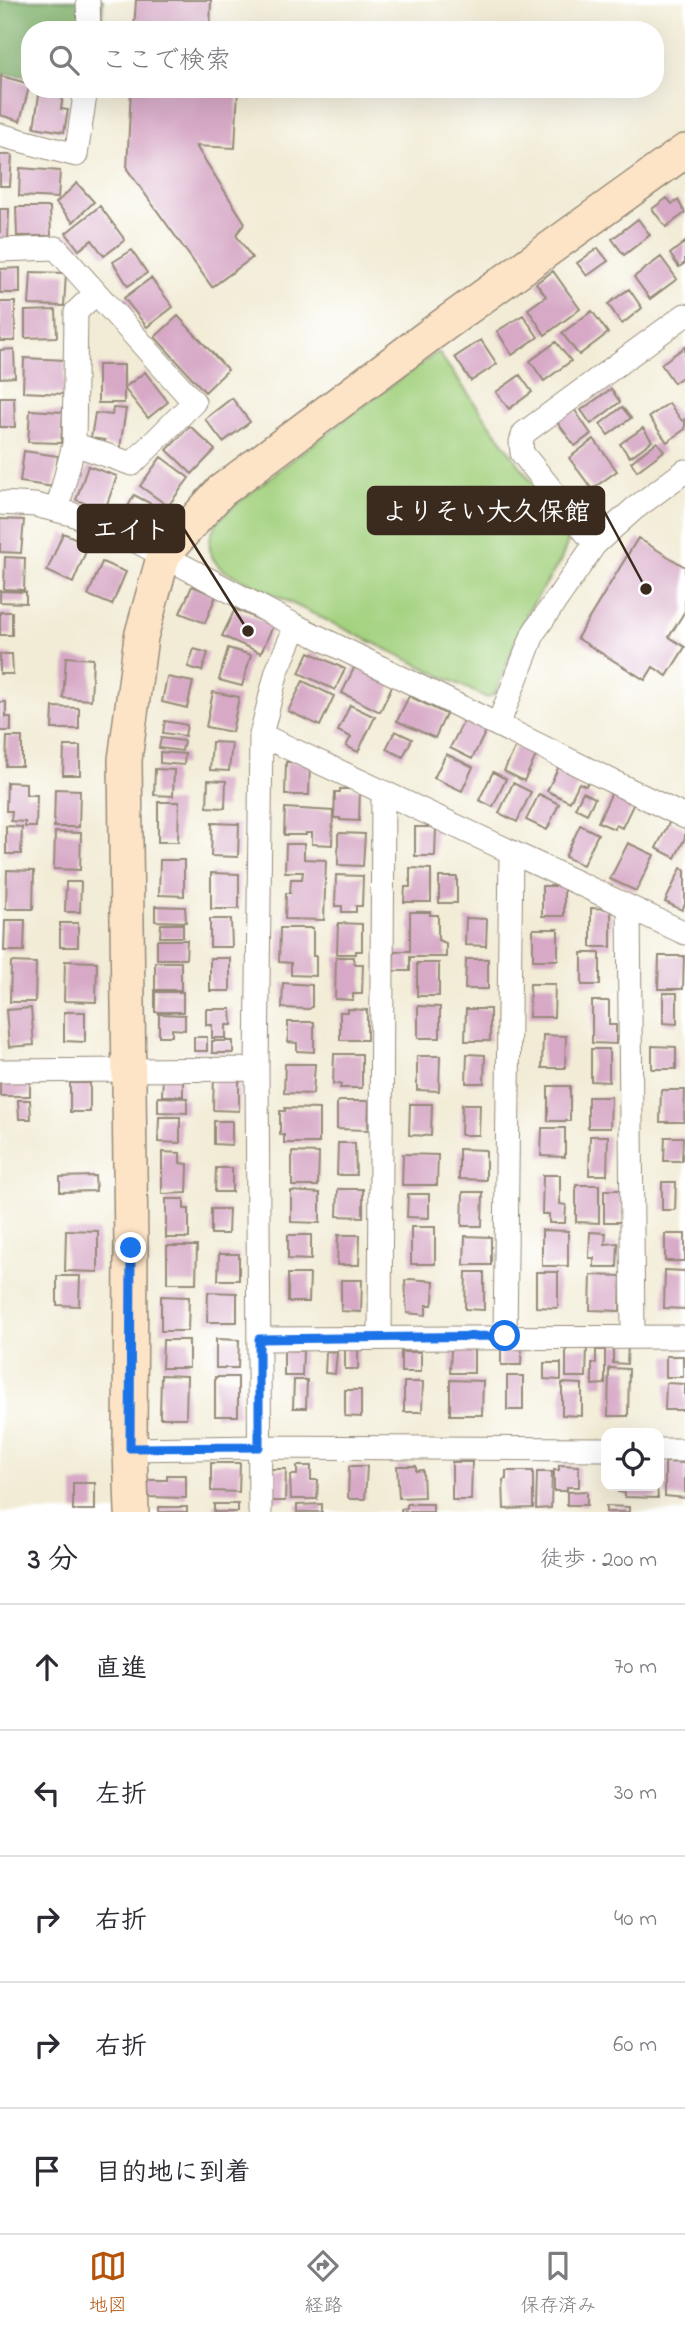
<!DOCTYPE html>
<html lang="ja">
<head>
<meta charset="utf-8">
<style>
	:root { --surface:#fff; --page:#f7f7f7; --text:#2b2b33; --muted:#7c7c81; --line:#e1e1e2; --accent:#b45309 }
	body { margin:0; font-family:"Indie Flower","Klee One",sans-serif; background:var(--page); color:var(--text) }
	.controls { position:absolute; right:21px; bottom:21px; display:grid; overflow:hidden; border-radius:14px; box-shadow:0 7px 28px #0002 }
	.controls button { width:63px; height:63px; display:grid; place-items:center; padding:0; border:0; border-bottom:2px solid var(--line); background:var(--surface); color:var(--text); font:35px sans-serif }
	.stop { position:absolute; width:21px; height:21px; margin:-16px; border:5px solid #1a73e8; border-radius:50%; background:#fff }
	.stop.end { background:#1a73e8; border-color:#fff; box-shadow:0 2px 7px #0008 }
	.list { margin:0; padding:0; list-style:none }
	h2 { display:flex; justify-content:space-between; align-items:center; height:91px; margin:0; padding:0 28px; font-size:30px }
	h2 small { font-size:23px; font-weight:400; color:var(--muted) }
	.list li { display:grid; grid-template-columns:46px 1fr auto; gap:21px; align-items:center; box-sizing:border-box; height:126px; padding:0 28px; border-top:2px solid var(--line) }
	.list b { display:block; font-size:26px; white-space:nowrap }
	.list em { font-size:23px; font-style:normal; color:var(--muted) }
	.icon { flex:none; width:38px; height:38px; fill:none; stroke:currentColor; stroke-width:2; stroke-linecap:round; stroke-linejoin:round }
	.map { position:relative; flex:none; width:685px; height:1512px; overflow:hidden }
	.search { position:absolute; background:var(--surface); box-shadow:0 7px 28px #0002; left:21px; right:21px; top:21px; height:77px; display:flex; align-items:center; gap:18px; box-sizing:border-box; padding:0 24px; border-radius:28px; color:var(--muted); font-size:26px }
	.sheet { height:721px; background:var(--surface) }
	nav { display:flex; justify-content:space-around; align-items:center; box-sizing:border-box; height:98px; border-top:2px solid var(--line); background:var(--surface); font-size:19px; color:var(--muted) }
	nav a { display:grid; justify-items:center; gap:4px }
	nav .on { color:var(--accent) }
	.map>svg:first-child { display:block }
	.green { fill:#a4d280; stroke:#707e4f; stroke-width:2 }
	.forest { fill:#83b46e; stroke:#5f6f46; stroke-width:2 }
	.building { fill:#d7a9c6 }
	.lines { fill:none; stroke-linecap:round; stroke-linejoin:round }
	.street-casing { stroke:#968b7a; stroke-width:25 }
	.secondary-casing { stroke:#968b7a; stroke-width:36 }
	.street { stroke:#fff; stroke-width:23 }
	.secondary { stroke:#fee4c6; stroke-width:33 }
	.route { stroke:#1a73e8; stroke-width:9 }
	.leader { fill:none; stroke:#3b2a1e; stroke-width:2.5 }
	.callout-dot { fill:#3b2a1e; stroke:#fff; stroke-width:2.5 }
	.callout { fill:#3b2a1e; stroke:#3b2a1e; stroke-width:2.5 }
	.callout-label { font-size:26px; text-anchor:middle; font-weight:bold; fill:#fff }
</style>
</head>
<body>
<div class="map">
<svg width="685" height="1512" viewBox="0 0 685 1512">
	<rect width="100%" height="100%" fill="#fff"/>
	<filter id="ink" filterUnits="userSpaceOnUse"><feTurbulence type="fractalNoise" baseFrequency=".0143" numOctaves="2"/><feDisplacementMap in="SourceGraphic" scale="14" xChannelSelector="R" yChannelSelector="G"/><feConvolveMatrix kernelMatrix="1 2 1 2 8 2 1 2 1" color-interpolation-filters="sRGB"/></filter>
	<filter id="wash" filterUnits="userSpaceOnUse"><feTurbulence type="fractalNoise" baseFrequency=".00686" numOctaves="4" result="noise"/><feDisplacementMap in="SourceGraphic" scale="28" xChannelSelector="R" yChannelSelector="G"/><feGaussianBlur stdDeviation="1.57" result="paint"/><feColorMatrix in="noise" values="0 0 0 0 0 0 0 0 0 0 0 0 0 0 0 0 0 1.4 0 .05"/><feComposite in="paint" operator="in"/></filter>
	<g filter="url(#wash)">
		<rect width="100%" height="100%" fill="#f2ecd6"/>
		<!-- green -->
		<path class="green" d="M438 352 570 535 561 560 527 613 495 694 487 698 223 570C211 560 206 548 212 532 218 515 243 499 257 488 316 440 377 396 438 352Z"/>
		<!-- forest -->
		<path class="forest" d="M0 0H103L101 30H30V76L0 74Z"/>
		<g id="blocks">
			<!-- building -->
			<path class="building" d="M136 0H211L210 30H134Z
				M1 76 30 84 20 121 0 115Z
				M40 89H64L61 109 68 110 64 132 34 127Z
				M131 89H238L235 148 196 146 245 223 236 235 252 258 212 287 127 169Z
				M0 155H12L10 186H0Z
				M20 168 60 171 58 198 19 196Z
				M77 183 94 202 73 222 56 203Z
				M667 198 672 204 678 200 685 213 666 227 652 209Z
				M100 206 125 240 104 256 92 240 79 250 66 233Z
				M16 207H50L51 236H17Z
				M0 209H9L8 243H0Z
				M638 219 650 235 624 255 612 239Z
				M685 242V263L679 267 670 254Z
				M598 248 608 261 587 276 577 263Z
				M132 250 147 273 128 286 113 262Z
				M661 257 677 279 650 299 634 277Z
				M20 268V293H0V269Z
				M553 271 580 309 545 335 528 309 546 296 536 283Z
				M31 272 66 273 64 306 29 305Z
				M151 278 173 307 147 327 124 298Z
				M629 289 642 308 622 324 608 304Z
				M0 302H15V341H0Z
				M56 310 57 337 25 338V311Z
				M592 311 608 333 579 355 562 333Z
				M523 315 538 337 512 355 497 331Z
				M178 316 228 370 205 392 155 337Z
				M481 340 497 364 471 381 455 357Z
				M556 342 571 361 544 381 530 361Z
				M685 347V375L674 383 661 364Z
				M14 349 15 377 0 378V350Z
				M24 358 65 360 64 394 23 392Z
				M98 365H124V403H98Z
				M145 372 168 402 148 418 124 388Z
				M520 375 532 392 509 409 496 392Z
				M611 389 620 402 591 424 581 410Z
				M0 397H14L15 427H0Z
				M232 398 250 422 223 442 205 419Z
				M669 403 682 421 685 419V429L667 442 649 417Z
				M622 407 631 418 608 435 600 424Z
				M113 408 126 409 120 448 104 445 105 440 91 438 95 413 112 415Z
				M574 409 591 434 575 446 557 422Z
				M30 410 63 412 61 443 28 442Z
				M190 426 215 450 192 474 167 450Z
				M643 428 652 441 630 457 620 444Z
				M594 439 617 471 592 489 569 458Z
				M657 442 664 451 637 471 631 462Z
				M24 451 58 456 54 487 20 482Z
				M161 457 189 478 168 506 140 486Z
				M88 466 117 476 105 510 76 500Z
				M134 495 165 511 159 523 143 515 137 527 121 520Z
				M0 519 24 520 21 553 0 552Z
				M63 533 89 544 73 583 47 571Z
				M638 538 685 567V611L669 637 685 647 667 676 653 667 645 680 577 638Z
				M5 557 25 558 24 590 4 589Z
				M102 562 126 572 112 605 88 595Z
				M192 586 216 596 205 623 180 613Z
				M0 591 26 592V603L0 602Z
				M235 609 273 626 261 653 222 636Z
				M0 612H12V635H0Z
				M228 648 251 655 242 686 219 680Z
				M194 649 208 653 202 671 188 667Z
				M309 652 345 669 335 690 299 673Z
				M0 654H12L13 674H0Z
				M66 657 93 659 91 700 63 698Z
				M355 666 393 684 380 712 342 693Z
				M167 677 193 682 187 708 162 702Z
				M303 681 334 696 320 726 288 711Z
				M213 692 239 697 232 732 206 727Z
				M409 696 446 714 435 738 397 721Z
				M0 702H6V717H11V731H0Z
				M350 705 375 717 358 752 346 746 351 737 338 731Z
				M53 707 79 708V729H52Z
				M464 720 486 731 472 759 450 748Z
				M165 721 187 725 185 736 163 733Z
				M395 731 412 739 403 757 386 749Z
				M7 737H22V766H6Z
				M161 738 184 741 182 751 159 748Z
				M212 742 232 743 229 771 210 770Z
				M64 746H80V775H63Z
				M516 746 536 756 524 781 504 771Z
				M160 752 185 754 184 765 160 763Z
				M446 754 473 767 462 791 434 778Z
				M286 762H310L309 795H285Z
				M561 762 590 776 586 786 579 783 570 802 547 791Z
				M155 769 174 770 173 796 154 795Z
				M493 772 506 779 493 807 479 800Z
				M208 780 226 781 225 808 207 807Z
				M7 782 26 783V795H37L36 827H25V822L11 821 12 811H6Z
				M513 783 531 792 517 822 499 813Z
				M55 789 80 790 79 827H54Z
				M340 789H360L359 821 340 820V818H334L335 792H340Z
				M583 792 595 798 587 814 575 808Z
				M612 792 634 803 622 828 616 825 614 829 598 822Z
				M539 794 559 804 547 830 526 820Z
				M158 802H179L178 842H158Z
				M285 808 333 811 332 845 312 844V833H306V835H284Z
				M670 821 685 829V838L675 858 656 848Z
				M212 823 239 824 238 857 211 856Z
				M580 825 598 834 583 865 565 857Z
				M6 826 22 827 21 854H6Z
				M415 827H436L435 856H415Z
				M55 832 81 833 80 870 54 869Z
				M340 833 365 834 363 866 338 865V834Z
				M628 843 654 855 636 891 610 879Z
				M286 844H304V859L326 860 324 920 285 919 286 893H290L291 879H302L303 872H285Z
				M160 860H184V896L159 895Z
				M410 868 431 869V902H404L405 887H410Z
				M681 868 685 870V904L682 910 665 902Z
				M7 870 34 871 33 909H6Z
				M211 873 239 874V909H211Z
				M336 875 363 876 362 906H356V912H342V906H335Z
				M439 877H457V903H439Z
				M66 882H81L80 912H65Z
				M542 886H564V916H542Z
				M155 906 185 907 186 922 155 921Z
				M591 908 611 909V947H591Z
				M410 912H430V915H438V940L446 943V957H410V971H393L394 951H410Z
				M466 918 487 919 486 946 465 945Z
				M210 919H231L232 947H210Z
				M5 920H25L24 951H4Z
				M60 923H78V947H60Z
				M338 923 362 924V951H356V954H337Z
				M161 924H183V937H160Z
				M280 928H313V956H316V976L291 975V963L279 962Z
				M533 929H558V960H533Z
				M157 940H187L186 959H157Z
				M582 953H600V985H582Z
				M659 956H684L683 989H658Z
				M336 957H354V964H363L362 994H353V1000L335 999Z
				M210 958H230V991H210Z
				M466 959H488V989H465Z
				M65 961 97 962 96 1002 64 1001Z
				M11 962 36 963 35 1002H10Z
				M155 962H181V990H155Z
				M417 963H439V996H417Z
				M283 983 312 985V1007L309 1009 282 1008Z
				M530 984H555L554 1017H529Z
				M155 992H183V1012H155Z
				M663 993H677V1024L663 1023Z
				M592 1001H609V1025H616V1044L592 1043Z
				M418 1006 440 1007V1038H418Z
				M31 1008 34 1045 9 1047 6 1010Z
				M206 1009H231L232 1025H226V1038H212V1025H206Z
				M347 1009 367 1010V1040H340V1012H347Z
				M466 1009H490V1041H465Z
				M64 1012H85V1042L64 1041Z
				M159 1014 185 1015V1030L172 1029V1036H159Z
				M288 1022H314V1052L297 1051V1043L288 1042Z
				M543 1035 566 1036 565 1068H542Z
				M194 1037H207V1051H194Z
				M212 1041H233V1053H212Z
				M652 1046 676 1047V1069H652Z
				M591 1049H609V1082L591 1081Z
				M334 1054H362V1088H340L341 1084H333Z
				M467 1054 485 1055 484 1083H466Z
				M417 1056H440L439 1091 417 1090Z
				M285 1064H315L313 1094 284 1093Z
				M214 1075 239 1076V1111L213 1110Z
				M0 1076 30 1077V1096H0Z
				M163 1077H183V1096H162Z
				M70 1083H90V1112H70Z
				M548 1086H570V1121H548Z
				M661 1090H685L684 1122H660Z
				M158 1097 187 1098V1113L158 1112Z
				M588 1097H611L610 1128H588Z
				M18 1100H30L31 1119H19Z
				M340 1101H369L368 1130 337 1129V1102Z
				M410 1104H432L431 1136 409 1135Z
				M462 1104H480L479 1135H461Z
				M285 1108 319 1109V1143H284V1135H280V1111H285Z
				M159 1117H180V1143L158 1142Z
				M214 1121H232V1145L214 1144Z
				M542 1128H565V1157L541 1156Z
				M590 1136H608L607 1175H589Z
				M665 1137H683L682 1161H664Z
				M338 1143H355L356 1175H337Z
				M459 1149 486 1150V1180L459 1179Z
				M162 1152 180 1153V1163L188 1164 187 1193 162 1194Z
				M292 1152 319 1153 318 1186H292Z
				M403 1154 438 1155 437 1185H402Z
				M216 1168H232V1192H215Z
				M543 1175H560V1204L566 1205 565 1223H549V1214H542Z
				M95 1176 96 1191 60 1192V1177Z
				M662 1182H676L675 1210H662Z
				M576 1185H599V1223L576 1222Z
				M338 1189H363V1217L337 1216Z
				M604 1190H622L621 1222H604Z
				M291 1191 320 1193V1223L291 1222Z
				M463 1192H483L482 1226H462Z
				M408 1194H429V1218L407 1217Z
				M166 1199H184V1209H189V1238H166Z
				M211 1209H229L228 1234H211Z
				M411 1227H435V1264H411Z
				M66 1230 98 1231V1272L65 1271Z
				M542 1230 568 1231V1266H542Z
				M590 1232 606 1233 605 1244 618 1243 617 1267H594V1258H589Z
				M665 1234H685V1261H665Z
				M288 1235H311V1260L288 1259Z
				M338 1235H360L359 1265H337Z
				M465 1236 491 1237V1265H464Z
				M167 1246H197L196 1283H167Z
				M219 1254H239V1280H218Z
				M665 1270 685 1271V1309L664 1308Z
				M466 1272H484V1310L465 1309Z
				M536 1272H558V1308L536 1307Z
				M288 1274H310L309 1302H288Z
				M591 1275 621 1276 620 1311 590 1310Z
				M57 1276H80L79 1306 57 1305Z
				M410 1279 434 1281 433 1300 432 1305H426V1315L407 1313 405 1281Z
				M341 1280H362L361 1312 341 1311Z
				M208 1292 237 1293V1322H207Z
				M161 1296 189 1297 188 1331H161Z
				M216 1339 239 1340 238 1368H216Z
				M163 1340H189V1368H162Z
				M501 1343H522L521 1365H501Z
				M345 1345H358V1369H345Z
				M613 1345H628L627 1364 613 1363Z
				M451 1348 474 1349V1373H450Z
				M566 1348H587L586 1377H566Z
				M284 1350 303 1351 302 1376H284Z
				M596 1350H605V1384L592 1385V1363H596Z
				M326 1351 337 1352 335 1374 325 1373Z
				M401 1352H421V1372H401Z
				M666 1356H683V1377H666Z
				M544 1363H561V1380L544 1379Z
				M609 1368 629 1369 628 1416H608Z
				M161 1375 187 1376 186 1418H160Z
				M507 1376H523V1410H507Z
				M215 1377H238V1416H215Z
				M294 1380H307L306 1408H293Z
				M450 1380 483 1381 482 1415H450Z
				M404 1382H423L422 1412H404Z
				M562 1383 582 1384V1416L562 1415Z
				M666 1383 685 1384V1410H665Z
				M345 1390H361V1417L345 1416Z
				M452 1462H472L471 1500H452Z
				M665 1462 685 1463V1498L665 1496Z
				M211 1463H240L239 1492 211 1491Z
				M559 1465 579 1466V1487H567V1491H554V1470H559Z
				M297 1466H311V1480H318L317 1499H291L290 1475H297Z
				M349 1466H367L365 1499H350L348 1497Z
				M397 1466H416V1471L423 1470 424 1497 399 1498Z
				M270 1469H286L285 1501H270Z
				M506 1471H533V1508L504 1509 503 1480 506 1479Z
				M537 1472H552L551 1508 536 1509Z
				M167 1475H186V1498L147 1497V1480H167Z
				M73 1483H95V1510H73Z
				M618 1486H657L658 1498 625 1497V1493L618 1492Z
				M587 1491V1505H567V1492Z
				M214 1504H238V1512H214Z
				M322 1504V1512H297V1505Z
				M407 1504H433V1512H401V1509L407 1508Z
				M606 1506 629 1507V1512H606Z
				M159 1507H187V1512H159Z"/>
		</g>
	</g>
	<g filter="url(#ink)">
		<use href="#blocks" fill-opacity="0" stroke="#968b7a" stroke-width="2"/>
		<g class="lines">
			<defs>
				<path id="street" d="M88 0 89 30
					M0 135 76 155 86 89
					M0 250 56 248 194 402 132 464 74 444 57 510
					M74 444 76 312 96 293
					M0 503 35 505 72 514 136 541 296 626 685 817
					M595 544 522 453 521 442 524 433 685 315
					M498 725 534 632 595 544 634 509 685 471
					M261 735 685 933
					M629 907 633 1337
					M0 1071 257 1069
					M505 1336 511 852
					M380 1338 383 792
					M259 1339 685 1337
					M130 1449 259 1447 606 1449
					M659 1450H685
					M260 1512 257 1069 261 735 277 671 296 626"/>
				<path id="secondary" d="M132 1512 130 1449 131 1248 125 760 141 637 164 554 221 491 427 337 685 151"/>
			</defs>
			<!-- street casing -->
			<use href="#street" class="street-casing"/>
			<!-- secondary casing -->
			<use href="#secondary" class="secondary-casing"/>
			<!-- street -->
			<use href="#street" class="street"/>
			<!-- secondary -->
			<use href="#secondary" class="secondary"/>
		</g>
	</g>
	<g class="lines" filter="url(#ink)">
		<!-- route -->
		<path class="route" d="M131 1248 130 1448 259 1447V1339L505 1336"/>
	</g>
	<!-- callouts -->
	<path class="leader" d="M646 589L604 511M248 631L184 529"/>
	<g class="callout-dot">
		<circle cx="646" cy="589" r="7"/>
		<circle cx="248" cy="631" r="7"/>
	</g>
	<g class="callout">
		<rect x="368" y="487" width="236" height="47" rx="7"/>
		<rect x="78" y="505" width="106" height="47" rx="7"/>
	</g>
	<g class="callout-label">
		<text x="486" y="520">よりそい大久保館</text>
		<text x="131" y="538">エイト</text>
	</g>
</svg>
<div class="controls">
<button><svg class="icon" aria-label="locate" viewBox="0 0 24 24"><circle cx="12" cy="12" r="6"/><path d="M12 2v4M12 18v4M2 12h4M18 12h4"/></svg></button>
</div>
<div class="stop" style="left:505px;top:1336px"></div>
<div class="stop end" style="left:131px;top:1248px"></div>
<div class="search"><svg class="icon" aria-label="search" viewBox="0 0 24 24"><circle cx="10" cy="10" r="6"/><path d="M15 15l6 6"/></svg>ここで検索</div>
</div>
<section class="sheet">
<h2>3 分<small>徒歩 · 200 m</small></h2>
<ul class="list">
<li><svg class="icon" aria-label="ahead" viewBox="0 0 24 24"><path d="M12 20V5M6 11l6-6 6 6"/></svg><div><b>直進</b></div><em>70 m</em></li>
<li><svg class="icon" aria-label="left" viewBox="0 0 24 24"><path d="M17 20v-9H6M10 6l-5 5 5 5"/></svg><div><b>左折</b></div><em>30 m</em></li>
<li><svg class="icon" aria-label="right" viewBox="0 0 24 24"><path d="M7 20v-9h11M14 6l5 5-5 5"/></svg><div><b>右折</b></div><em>40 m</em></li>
<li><svg class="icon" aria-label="right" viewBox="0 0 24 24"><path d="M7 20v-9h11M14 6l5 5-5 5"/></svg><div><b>右折</b></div><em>60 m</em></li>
<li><svg class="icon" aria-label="arrive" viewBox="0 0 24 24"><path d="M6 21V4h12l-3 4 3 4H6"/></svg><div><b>目的地に到着</b></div></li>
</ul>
</section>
<nav>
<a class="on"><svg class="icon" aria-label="map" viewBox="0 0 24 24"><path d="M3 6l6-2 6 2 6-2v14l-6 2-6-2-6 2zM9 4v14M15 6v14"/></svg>地図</a>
<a><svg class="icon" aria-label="directions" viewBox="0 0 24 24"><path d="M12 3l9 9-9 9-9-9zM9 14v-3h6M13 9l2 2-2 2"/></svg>経路</a>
<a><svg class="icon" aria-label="saved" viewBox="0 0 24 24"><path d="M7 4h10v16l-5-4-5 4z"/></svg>保存済み</a>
</nav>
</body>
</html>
